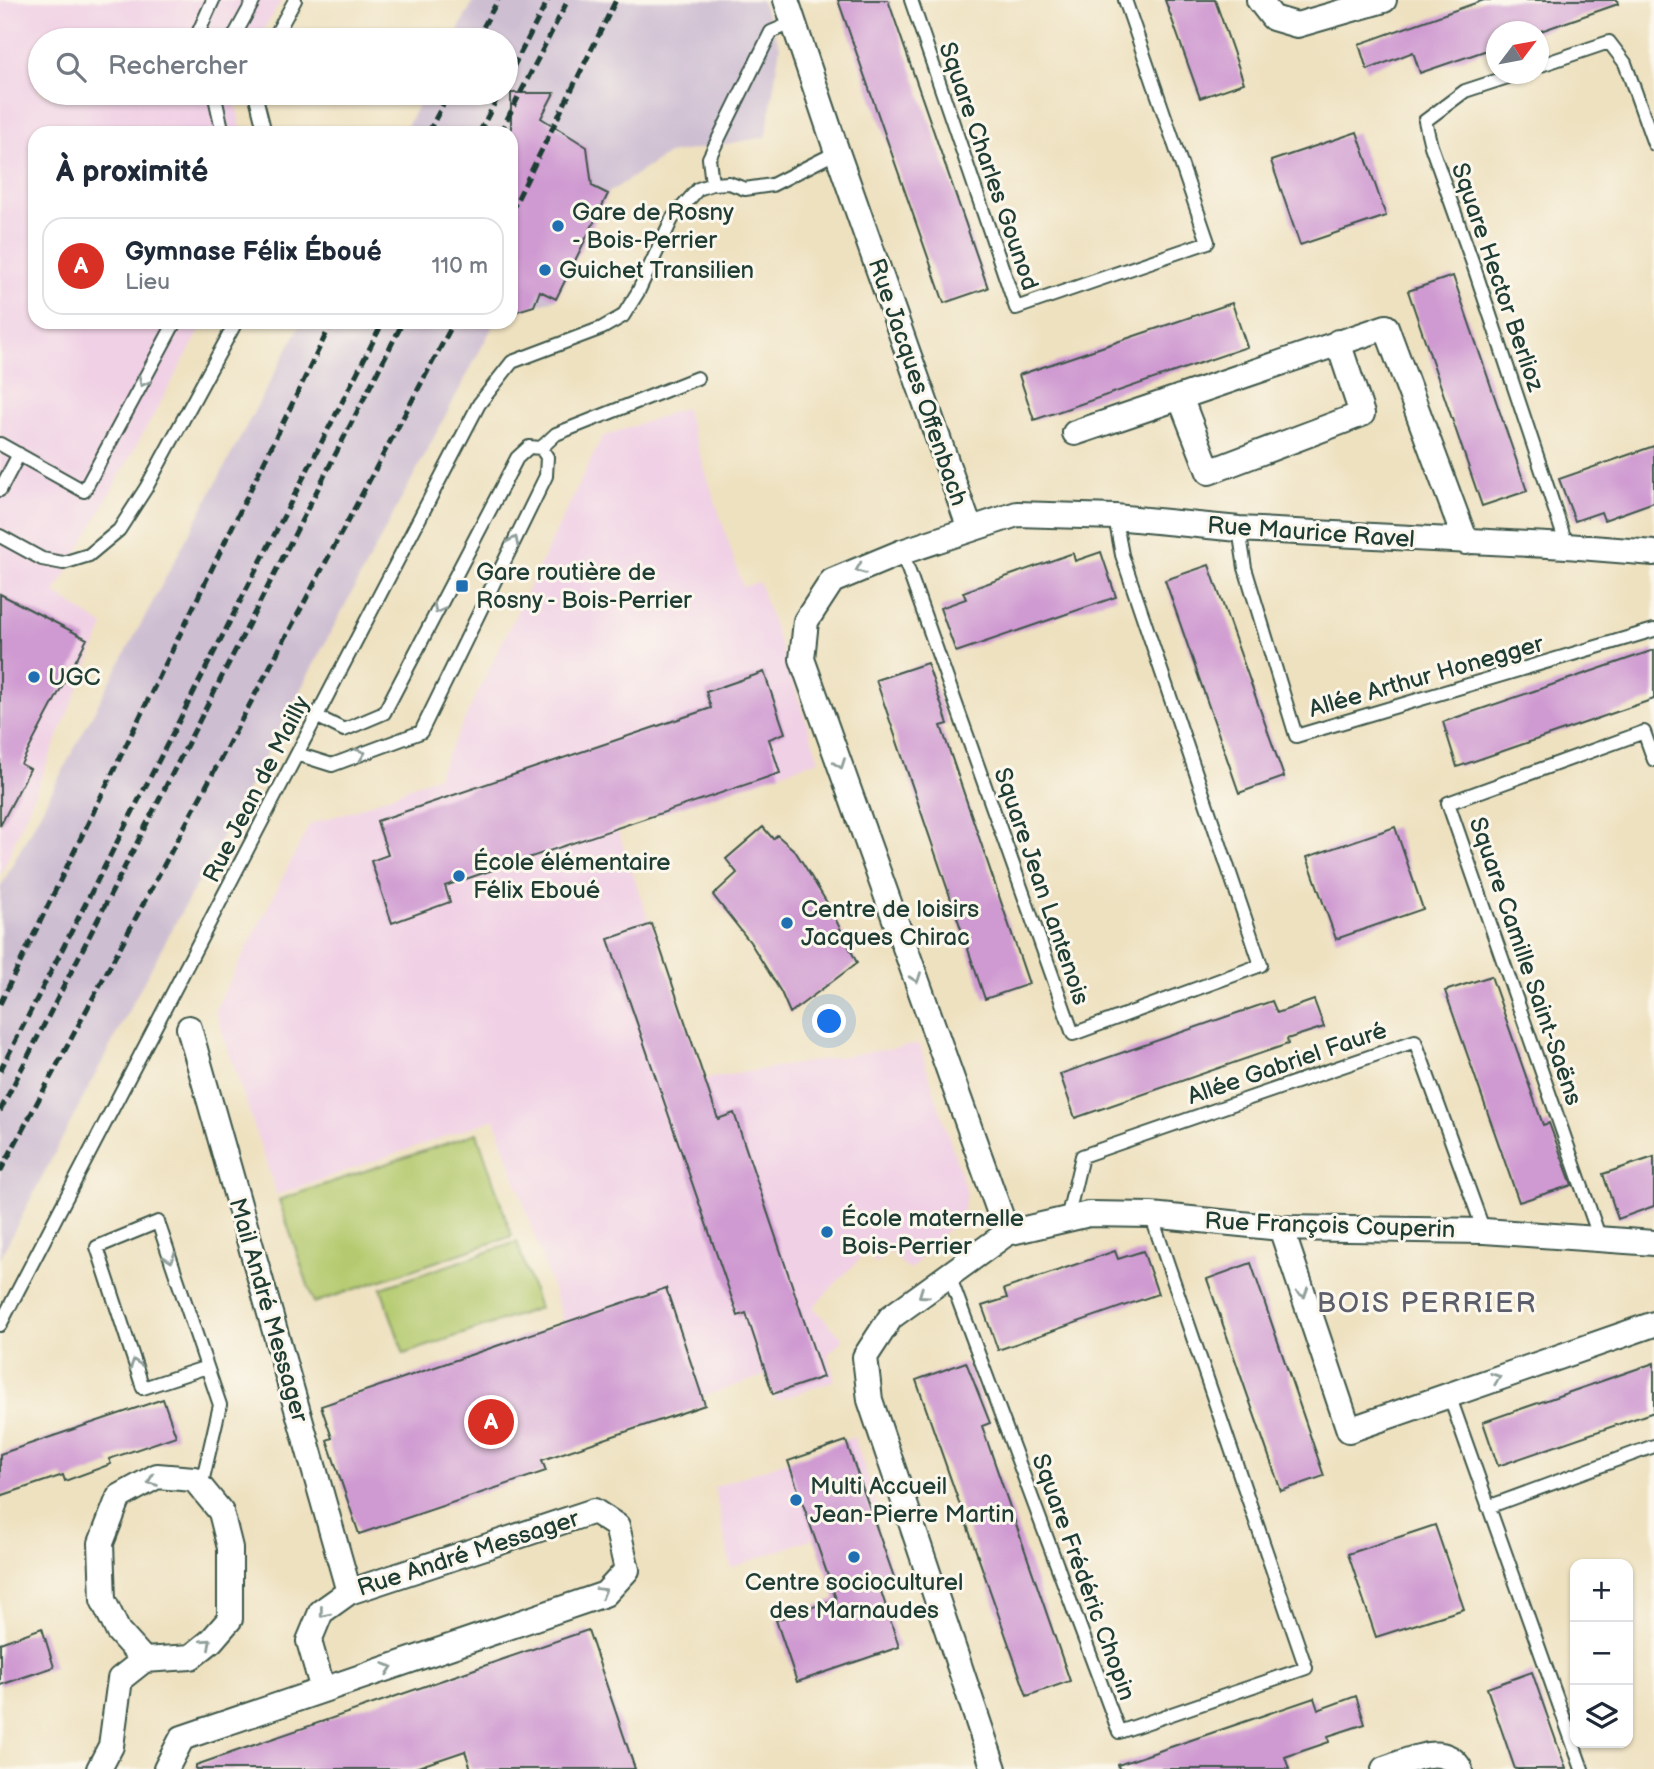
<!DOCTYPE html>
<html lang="fr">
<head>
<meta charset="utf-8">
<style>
	:root { --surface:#fff; --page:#f2f2f3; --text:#1f2937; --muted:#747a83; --line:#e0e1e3; --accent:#d93025 }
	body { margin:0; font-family:"Balsamiq Sans",sans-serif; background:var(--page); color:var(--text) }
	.controls { position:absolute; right:21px; bottom:21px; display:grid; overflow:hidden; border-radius:14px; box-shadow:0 2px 5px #0004 }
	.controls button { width:63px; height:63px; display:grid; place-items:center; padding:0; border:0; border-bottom:2px solid var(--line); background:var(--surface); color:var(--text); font:35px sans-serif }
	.compass { position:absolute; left:1486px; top:21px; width:63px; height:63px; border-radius:50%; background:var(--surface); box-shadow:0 2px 5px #0004; rotate:58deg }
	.you { position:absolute; left:830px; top:1022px; width:24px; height:24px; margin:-18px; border:5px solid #fff; border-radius:50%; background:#1a73e8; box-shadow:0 0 0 10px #1a73e833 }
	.badge { display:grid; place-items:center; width:46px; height:46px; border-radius:50%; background:var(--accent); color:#fff; font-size:23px; font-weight:700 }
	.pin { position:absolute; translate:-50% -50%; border:4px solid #fff; box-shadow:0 2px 7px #0006 }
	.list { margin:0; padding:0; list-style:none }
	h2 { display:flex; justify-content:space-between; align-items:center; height:91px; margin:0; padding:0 28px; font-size:30px }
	h2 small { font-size:23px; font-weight:400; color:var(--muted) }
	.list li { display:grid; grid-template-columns:46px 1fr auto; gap:21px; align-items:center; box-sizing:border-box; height:98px; margin:0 14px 14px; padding:0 14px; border:2px solid var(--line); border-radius:21px }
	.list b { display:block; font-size:26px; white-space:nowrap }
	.list p { margin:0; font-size:23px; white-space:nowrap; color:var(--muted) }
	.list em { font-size:23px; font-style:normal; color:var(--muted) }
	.icon { flex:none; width:38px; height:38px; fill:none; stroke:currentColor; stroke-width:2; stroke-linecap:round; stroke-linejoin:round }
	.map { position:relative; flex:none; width:1654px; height:1769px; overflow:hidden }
	.search { position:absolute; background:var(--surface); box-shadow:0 2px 5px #0004; left:28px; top:28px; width:490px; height:77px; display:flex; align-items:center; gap:18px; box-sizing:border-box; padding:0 24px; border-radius:38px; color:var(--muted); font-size:26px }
	.panel { position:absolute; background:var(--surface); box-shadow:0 2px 5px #0004; left:28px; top:126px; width:490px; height:203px; border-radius:21px }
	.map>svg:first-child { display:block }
	.built { fill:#f0d0e5 }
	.railway { fill:#cebed2 }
	.grass { fill:#b5ca6f; stroke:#6a8452; stroke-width:2 }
	.building { fill:#cf9ad1 }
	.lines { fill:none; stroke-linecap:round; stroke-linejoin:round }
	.lane-casing { stroke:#3e5649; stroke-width:16 }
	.street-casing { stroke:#3e5649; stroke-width:28 }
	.lane { stroke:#fff; stroke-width:12 }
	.street { stroke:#fff; stroke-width:24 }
	.rail { stroke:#1f3d34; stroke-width:5; stroke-dasharray:10 5; stroke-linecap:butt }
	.oneway { stroke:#8f9e9a }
	.poi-dot { fill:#1f6fb2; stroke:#fbf7ec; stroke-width:2.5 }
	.labels { text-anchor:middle; stroke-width:6; stroke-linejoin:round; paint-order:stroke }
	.street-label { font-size:24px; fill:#1f3d34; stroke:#fbf7ec }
	.poi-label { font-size:24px; fill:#1f3d34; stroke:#fbf7ec; text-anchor:start }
	.quarter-label { font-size:28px; letter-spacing:2px; fill:#5d5e6b; stroke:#fbf7ec }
</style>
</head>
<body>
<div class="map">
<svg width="1654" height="1769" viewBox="0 0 1654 1769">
	<rect width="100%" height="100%" fill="#fbf7ec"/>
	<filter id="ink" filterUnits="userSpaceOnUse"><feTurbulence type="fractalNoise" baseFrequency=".0143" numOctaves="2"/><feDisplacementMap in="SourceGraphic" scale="14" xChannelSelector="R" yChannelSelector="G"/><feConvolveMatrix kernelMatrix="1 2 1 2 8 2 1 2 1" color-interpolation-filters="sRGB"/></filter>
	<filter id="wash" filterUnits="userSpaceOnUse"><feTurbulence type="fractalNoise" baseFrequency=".00686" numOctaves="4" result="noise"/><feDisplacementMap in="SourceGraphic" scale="28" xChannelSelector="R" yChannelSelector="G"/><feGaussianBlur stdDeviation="1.57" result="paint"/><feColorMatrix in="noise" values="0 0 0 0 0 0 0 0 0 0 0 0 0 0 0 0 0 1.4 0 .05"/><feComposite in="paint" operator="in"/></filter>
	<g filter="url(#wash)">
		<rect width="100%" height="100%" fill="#eee1c0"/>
		<!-- built -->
		<path class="built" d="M0 0H282L257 40H40V93H234L242 133H35V322H205L55 593 104 626 0 877Z
			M685 408 743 587 759 582 819 760 617 828 704 1079 919 1044 967 1193 962 1213 910 1270 888 1251 876 1264 866 1252 813 1307 843 1339 828 1355 835 1380 776 1401 766 1375 702 1397 666 1288 564 1323 495 1119 277 1195 215 1010 310 824 355 810 437 776 602 437Z
			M854 1437 880 1514 731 1568 714 1487Z"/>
		<!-- railway -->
		<path class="railway" d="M474 0H761L780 46 766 137 668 154 608 193 556 299 511 313V133H403L425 93H506V40H453Z
			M302 322H495L249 787 142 985 0 1258V888Z"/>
		<!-- grass -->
		<path class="grass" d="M477 1133 512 1236 314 1303 279 1200Z
			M517 1242 539 1308 404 1354 381 1288Z"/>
		<g id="blocks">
			<!-- building -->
			<path class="building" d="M838 0H888L988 288 944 303Z
				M1165 0H1215L1244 83 1200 98Z
				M1484 0H1617L1618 4 1538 32H1496V47L1420 73 1413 52 1367 70 1359 44Z
				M511 93H554L541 118 587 147 592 186 608 194 556 299 540 291 534 306 511 313Z
				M1357 132 1386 216 1300 245 1271 161Z
				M1453 276 1527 491 1482 506 1408 291Z
				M1232 303 1247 347 1034 420 1019 375Z
				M1654 446V502L1604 520 1601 512 1575 521 1559 479Z
				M1101 552 1116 597 956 652 940 608 966 599 963 592 1073 553 1075 561Z
				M1209 565 1284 777 1239 793 1165 580Z
				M0 594 87 639 21 764 30 769 0 826Z
				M1654 650V699L1457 767 1443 722Z
				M927 663 948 724 941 726 1029 984 985 999 876 680Z
				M764 672 785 733 769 739 780 773 445 886 450 902 392 923 371 861 388 855 377 821 711 708 706 692Z
				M763 827 773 839 777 835 795 851 804 865 829 906 857 963 790 1013 781 992 750 942 713 895 737 873 726 859Z
				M1395 827 1423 909 1336 939 1307 857Z
				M652 924 718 1119 734 1113 823 1377 773 1394 746 1313 738 1316 608 939Z
				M1491 976 1543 1125 1549 1123 1572 1185 1519 1202 1445 991Z
				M1314 1000 1324 1027 1287 1039 1288 1044 1075 1118 1060 1074 1272 1001 1277 1013Z
				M1654 1157V1206L1618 1219 1603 1174Z
				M1115 1251 1118 1259 1143 1251 1158 1294 998 1350 982 1306 1007 1298 1004 1289Z
				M1251 1263 1324 1476 1281 1491 1207 1279Z
				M666 1288 705 1405 542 1460 546 1471 359 1534 327 1440 332 1438 321 1406Z
				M966 1362 990 1423 982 1426 1070 1681 1027 1696 916 1380Z
				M1654 1363V1412L1498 1466 1483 1422Z
				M163 1399 176 1436 109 1459 111 1464 65 1481 63 1475 0 1496V1454Z
				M846 1441 894 1577 878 1582 899 1647 797 1682 776 1620 836 1599 788 1461Z
				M1435 1525 1464 1609 1376 1637 1348 1554Z
				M42 1628 54 1667 0 1685V1643Z
				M588 1630 635 1769H471L465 1751 412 1769H196V1765Z
				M1532 1672 1548 1718 1566 1769H1515L1487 1688Z
				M1356 1696 1365 1724 1328 1736 1329 1742 1285 1757 1289 1769H1119L1118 1765 1314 1698 1318 1710Z"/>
		</g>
	</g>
	<g filter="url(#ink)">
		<use href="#blocks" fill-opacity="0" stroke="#3e5649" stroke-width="2"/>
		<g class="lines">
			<defs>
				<path id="lane" d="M911 0 1016 308 1208 242 1125 0
					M195 40 213 0
					M232 40 254 0
					M273 40 295 0
					M1538 66 1609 42 1625 63 1654 144
					M1517 74 1465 91 1425 121 1431 146 1472 261 1567 546
					M214 93 223 133
					M255 93 265 133
					M712 184 709 158 771 32 792 23
					M0 444 84 491 175 322
					M541 448 556 434 697 378
					M0 490 19 454
					M1239 529 1245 568 1296 736 1654 630
					M0 536 42 559 63 563 89 555 119 530 146 488 236 322
					M902 552 1073 1034 1261 965 1122 555 1115 517
					M297 754 332 765 421 732 546 476 547 457 541 448 529 447 517 458 384 713 344 730 316 716
					M1067 1219 1082 1156 1415 1041 1484 1231
					M1600 1239 1448 803 1644 732 1654 760
					M949 1275 1119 1732 1306 1668 1151 1215
					M0 1325C161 1019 319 711 479 404L512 362 602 328 623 316 638 292 672 219 698 189 712 184 729 183 745 189 772 185 837 152
					M1449 1395 1582 1769
					M201 1487 220 1405 158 1222 97 1247 143 1388 207 1367
					M1488 1507 1654 1446"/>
				<path id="street" d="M786 0 837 152 970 529
					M1259 0 1273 18 1297 25 1384 0
					M1180 397 1209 472 1362 414 1338 342
					M1075 433 1386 327 1466 542
					M189 1028 349 1592
					M1281 1228 1349 1430 1654 1324
					M1007 1233 1089 1214 1151 1215 1281 1228 1484 1231 1654 1243
					M99 1769 111 1746 120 1679 144 1660 191 1657 211 1641 230 1619V1548L221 1512 194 1479 157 1476 119 1497 101 1543 103 1600 118 1631 144 1660
					M166 1769 182 1738 605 1594 627 1570 617 1526 594 1511 349 1592 321 1612 309 1641 323 1690
					M994 1769 870 1400 865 1357 891 1317 1007 1233 802 659 806 621 832 581 902 552 1017 514 1115 517 1239 529 1567 546 1654 553
					M1384 1769C1408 1761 1444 1741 1460 1769"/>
			</defs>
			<!-- lane casing -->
			<use href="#lane" class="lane-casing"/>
			<!-- street casing -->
			<use href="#street" class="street-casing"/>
			<!-- lane -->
			<use href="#lane" class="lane"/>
			<!-- street -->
			<use href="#street" class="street"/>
			<!-- rail -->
			<path class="rail" d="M476 40 498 0
				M506 81 548 0
				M428 133 449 93
				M479 133 500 93
				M500 133 568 0
				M511 212 616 0
				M0 1004 332 322
				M0 1071 383 322
				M0 1111 403 322
				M0 1172 454 322"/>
		</g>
		<!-- one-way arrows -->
		<defs><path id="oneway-chevron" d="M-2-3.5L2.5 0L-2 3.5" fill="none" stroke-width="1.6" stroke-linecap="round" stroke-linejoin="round" transform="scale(1.75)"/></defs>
		<g class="oneway">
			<use href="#oneway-chevron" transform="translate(143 382) rotate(118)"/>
			<use href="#oneway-chevron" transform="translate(514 541) rotate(-64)"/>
			<use href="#oneway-chevron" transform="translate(860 569) rotate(158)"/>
			<use href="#oneway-chevron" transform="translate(438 609) rotate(118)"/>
			<use href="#oneway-chevron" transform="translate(361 754) rotate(-20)"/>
			<use href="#oneway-chevron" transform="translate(840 764) rotate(70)"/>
			<use href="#oneway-chevron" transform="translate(916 978) rotate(70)"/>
			<use href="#oneway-chevron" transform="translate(170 1258) rotate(71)"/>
			<use href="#oneway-chevron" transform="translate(1303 1293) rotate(71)"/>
			<use href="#oneway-chevron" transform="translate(923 1294) rotate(145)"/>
			<use href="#oneway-chevron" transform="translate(135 1364) rotate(-108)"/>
			<use href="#oneway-chevron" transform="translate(1496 1378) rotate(-19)"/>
			<use href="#oneway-chevron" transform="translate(152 1481) rotate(159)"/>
			<use href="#oneway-chevron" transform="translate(602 1592) rotate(-31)"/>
			<use href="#oneway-chevron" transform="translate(324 1613) rotate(129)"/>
			<use href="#oneway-chevron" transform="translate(207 1643) rotate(-42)"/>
			<use href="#oneway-chevron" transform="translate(388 1668) rotate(-19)"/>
		</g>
	</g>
	<!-- markers -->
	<g class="poi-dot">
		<circle cx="558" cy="226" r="7"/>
		<circle cx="545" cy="270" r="7"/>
		<rect x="455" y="579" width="14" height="14" rx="3.5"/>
		<circle cx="34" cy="677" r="7"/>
		<circle cx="459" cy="876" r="7"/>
		<circle cx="787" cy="923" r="7"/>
		<circle cx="827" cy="1232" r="7"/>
		<circle cx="796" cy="1500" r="7"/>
		<circle cx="854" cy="1557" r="7"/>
	</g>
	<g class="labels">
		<!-- street labels -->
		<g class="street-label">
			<text transform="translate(989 166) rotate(71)" y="8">Square Charles Gounod</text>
			<text transform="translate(1498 277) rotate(71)" y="8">Square Hector Berlioz</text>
			<text transform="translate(918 382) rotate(71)" y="8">Rue Jacques Offenbach</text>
			<text transform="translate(1311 532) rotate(4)" y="8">Rue Maurice Ravel</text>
			<text transform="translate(1426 676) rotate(-16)" y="8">Allée Arthur Honegger</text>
			<text transform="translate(256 789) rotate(-63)" y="8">Rue Jean de Mailly</text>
			<text transform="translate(1042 886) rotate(71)" y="8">Square Jean Lantenois</text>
			<text transform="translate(1526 961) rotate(71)" y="8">Square Camille Saint-Saëns</text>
			<text transform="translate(1287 1063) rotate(-19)" y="8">Allée Gabriel Fauré</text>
			<text transform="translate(1330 1225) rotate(2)" y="8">Rue François Couperin</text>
			<text transform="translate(269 1310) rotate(74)" y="8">Mail André Messager</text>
			<text transform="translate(468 1553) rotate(-18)" y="8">Rue André Messager</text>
			<text transform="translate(1084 1577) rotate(70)" y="8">Square Frédéric Chopin</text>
		</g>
		<!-- poi labels -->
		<g class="poi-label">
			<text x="572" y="220">Gare de Rosny<tspan x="572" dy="28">- Bois-Perrier</tspan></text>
			<text x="559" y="278">Guichet Transilien</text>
			<text x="476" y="580">Gare routière de<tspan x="476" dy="28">Rosny - Bois-Perrier</tspan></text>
			<text x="48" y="685">UGC</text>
			<text x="473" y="870">École élémentaire<tspan x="473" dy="28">Félix Eboué</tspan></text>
			<text x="801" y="917">Centre de loisirs<tspan x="801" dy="28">Jacques Chirac</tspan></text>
			<text x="841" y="1226">École maternelle<tspan x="841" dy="28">Bois-Perrier</tspan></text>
			<text x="810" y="1494">Multi Accueil<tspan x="810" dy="28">Jean-Pierre Martin</tspan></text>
			<text x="854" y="1590" text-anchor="middle">Centre socioculturel<tspan x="854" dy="28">des Marnaudes</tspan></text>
		</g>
		<!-- quarter labels -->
		<g class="quarter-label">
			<text x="1427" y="1312">BOIS PERRIER</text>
		</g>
	</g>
</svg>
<div class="controls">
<button>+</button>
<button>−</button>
<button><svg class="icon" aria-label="layers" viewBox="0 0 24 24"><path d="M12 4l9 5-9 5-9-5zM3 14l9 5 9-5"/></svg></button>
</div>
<svg class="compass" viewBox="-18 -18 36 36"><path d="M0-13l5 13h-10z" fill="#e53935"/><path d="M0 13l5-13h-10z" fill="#747a83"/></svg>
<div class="you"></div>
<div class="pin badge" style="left:491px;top:1422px">A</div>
<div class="search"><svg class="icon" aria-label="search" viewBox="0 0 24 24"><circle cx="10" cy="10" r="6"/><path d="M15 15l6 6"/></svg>Rechercher</div>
<section class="panel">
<h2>À proximité<small></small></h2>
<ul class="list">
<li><span class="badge">A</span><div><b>Gymnase Félix Éboué</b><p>Lieu</p></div><em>110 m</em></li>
</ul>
</section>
</div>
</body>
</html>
